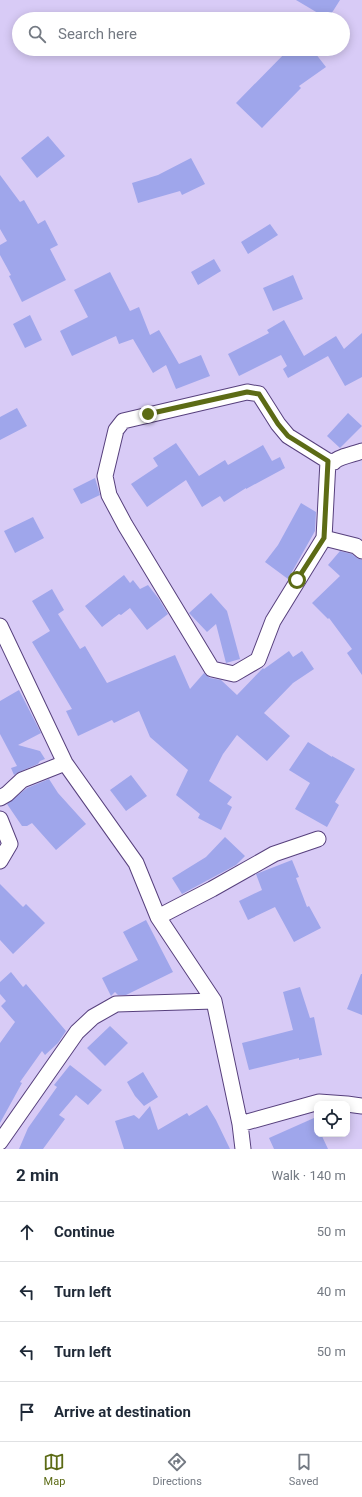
<!DOCTYPE html>
<html lang="en">
<head>
<meta charset="utf-8">
<style>
	:root { --surface:#fff; --page:#f2f2f3; --text:#1f2937; --muted:#747a83; --line:#e0e1e3; --accent:#5c6b15 }
	body { margin:0; font-family:Roboto,sans-serif; background:var(--page); color:var(--text) }
	.controls { position:absolute; right:12px; bottom:12px; display:grid; overflow:hidden; border-radius:8px; box-shadow:0 2px 10px #0003 }
	.controls button { width:36px; height:36px; display:grid; place-items:center; padding:0; border:0; border-bottom:1px solid var(--line); background:var(--surface); color:var(--text); font:20px sans-serif }
	.stop { position:absolute; width:12px; height:12px; margin:-9px; border:3px solid #5c6b15; border-radius:50%; background:#fff }
	.stop.end { background:#5c6b15; border-color:#fff; box-shadow:0 1px 4px #0008 }
	.list { margin:0; padding:0; list-style:none }
	h2 { display:flex; justify-content:space-between; align-items:center; height:52px; margin:0; padding:0 16px; font-size:17px }
	h2 small { font-size:13px; font-weight:400; color:var(--muted) }
	.list li { display:grid; grid-template-columns:26px 1fr auto; gap:12px; align-items:center; box-sizing:border-box; height:60px; padding:0 16px; border-top:1px solid var(--line) }
	.list b { display:block; font-size:15px; white-space:nowrap }
	.list em { font-size:13px; font-style:normal; color:var(--muted) }
	.icon { flex:none; width:22px; height:22px; fill:none; stroke:currentColor; stroke-width:2; stroke-linecap:round; stroke-linejoin:round }
	.map { position:relative; flex:none; width:362px; height:1149px; overflow:hidden }
	.search { position:absolute; background:var(--surface); box-shadow:0 2px 10px #0003; left:12px; right:12px; top:12px; height:44px; display:flex; align-items:center; gap:10px; box-sizing:border-box; padding:0 14px; border-radius:22px; color:var(--muted); font-size:15px }
	.sheet { height:292px; background:var(--surface) }
	nav { display:flex; justify-content:space-around; align-items:center; box-sizing:border-box; height:56px; border-top:1px solid var(--line); background:var(--surface); font-size:11px; color:var(--muted) }
	nav a { display:grid; justify-items:center; gap:2px }
	nav .on { color:var(--accent) }
	.map>svg:first-child { display:block }
	.building { fill:#9fa6eb }
	.lines { fill:none; stroke-linecap:round; stroke-linejoin:round }
	.street-casing { stroke:#57407d; stroke-width:17 }
	.street { stroke:#fff; stroke-width:15 }
	.route { stroke:#5c6b15; stroke-width:5 }
</style>
</head>
<body>
<div class="map">
<svg width="362" height="1149" viewBox="0 0 362 1149">
	<rect width="100%" height="100%" fill="#d8cbf6"/>
	<!-- building -->
	<path class="building" d="M296 0H340L328 19Z
		M289 49H312L326 67 299 86 301 88 262 128 236 103Z
		M48 136 65 156 37 178 21 158Z
		M191 158 205 184 182 195 180 191 138 203 132 183 158 175Z
		M0 175 20 202 24 200 38 224 45 220 58 245 50 249 66 280 22 302 9 276 11 275 0 255V245L7 241 0 229Z
		M270 224 278 235 248 254 241 242Z
		M214 259 221 271 198 285 191 272Z
		M110 272 130 311 139 307 150 335 159 330 179 364 201 355 210 376 176 389 166 365 153 373 133 339 119 344 116 336 72 356 60 331 88 317 74 290Z
		M293 275 303 299 273 311 263 288Z
		M30 315 42 340 25 348 13 324Z
		M284 320 304 356 336 336 344 349 362 333V377L345 386 328 356 288 378 283 369 287 366 281 355 239 376 228 354 269 333 267 330Z
		M17 408 27 426 0 440V417Z
		M348 413 362 426 340 448 327 436Z
		M176 443 199 476 225 460 228 465 263 445 272 461 280 457 285 468 246 489V488L224 502 220 496 202 507 186 480 147 507 131 484 158 466 153 458Z
		M95 478 100 495 81 504 73 489Z
		M301 503 316 512 315 531 288 579 265 562 278 545Z
		M33 517 44 538 15 553 4 531Z
		M340 551 352 554 357 558 362 560V675L347 653 352 649 329 618 328 619 312 603 340 576 328 565Z
		M124 575 130 583 133 580 140 589 148 585 159 599 168 614 147 630 130 608 121 615 119 614 102 627 85 606Z
		M52 589 64 610 58 614 80 649 85 646 107 683 175 655 190 689 204 673 210 678 221 680 237 695 263 668 264 669 289 651 293 657 302 651 314 669 293 683 264 713 290 736 267 761 237 735 223 754 209 781 232 797 227 804 232 807 221 830 198 818 200 814 176 795 188 770 150 737 139 711 114 723 112 720 78 736 66 711 72 709 32 642 50 631 32 601Z
		M211 593 227 611 240 659 226 663 216 624 207 632 189 613Z
		M19 690 41 733 18 745 40 751 45 759 40 761 38 764 19 772 14 775 11 768 17 766 0 734V701Z
		M308 742 332 757V756L355 769 335 802 339 805 327 827 295 809 310 783 289 770Z
		M131 775 147 796 126 811 110 790Z
		M49 779 58 793 86 824 56 850 32 823 27 826H22L7 804 27 788Z
		M225 837 245 856 236 865 182 894 172 878 206 857Z
		M292 860 299 877 296 878 307 907 309 906 321 928 294 942 275 907 248 920 239 901 262 890 256 874Z
		M0 884 23 907 26 904 45 923 13 954 0 940Z
		M146 920 173 972 126 995H118L115 992 111 996 102 978 138 960 123 932Z
		M11 972 23 987 26 984 66 1031 58 1043 45 1055 42 1051 20 1082 22 1083 0 1123V1043L15 1022 1 1006 6 1001 0 994V982Z
		M361 974H362V1015L347 1009Z
		M300 987 310 1018 314 1017 322 1055 299 1060V1058L249 1070 242 1043 293 1030 283 992Z
		M110 1026 128 1043 105 1066 87 1048Z
		M70 1065 102 1090 88 1105 76 1095 59 1115 65 1119 43 1149H19L28 1128 57 1087 54 1085Z
		M143 1072 158 1097 144 1106 135 1096 127 1082Z
		M207 1105 216 1120 230 1149H124L115 1121 134 1115 139 1119 150 1106 158 1130 187 1113 189 1116Z
		M314 1118 317 1126V1134H321L328 1149H274L269 1138Z"/>
	<g class="lines">
		<defs>
			<path id="street" d="M328 461 288 436 278 424 259 394 247 392 123 421 116 430 105 476 109 495 125 525 212 669 234 674 258 660 273 621 324 538 328 461 334 462C338 457 354 454 362 451
				M324 538 356 546 362 551
				M0 626 65 763 136 863 158 917 214 1001 240 1124 243 1149
				M0 798 7 794 22 780 65 763
				M0 819 10 844 0 861
				M158 917 212 889 274 854 318 839
				M347 1104 362 1106
				M240 1124 319 1102 347 1104
				M0 1142 77 1032 93 1017 116 1004 214 1001"/>
		</defs>
		<!-- street casing -->
		<use href="#street" class="street-casing"/>
		<!-- street -->
		<use href="#street" class="street"/>
	</g>
	<g class="lines">
		<!-- route -->
		<path class="route" d="M148 414 247 392 259 394 278 424 288 436 328 461 324 538 297 580"/>
	</g>
</svg>
<div class="controls">
<button><svg class="icon" aria-label="locate" viewBox="0 0 24 24"><circle cx="12" cy="12" r="6"/><path d="M12 2v4M12 18v4M2 12h4M18 12h4"/></svg></button>
</div>
<div class="stop" style="left:297px;top:580px"></div>
<div class="stop end" style="left:148px;top:414px"></div>
<div class="search"><svg class="icon" aria-label="search" viewBox="0 0 24 24"><circle cx="10" cy="10" r="6"/><path d="M15 15l6 6"/></svg>Search here</div>
</div>
<section class="sheet">
<h2>2 min<small>Walk · 140 m</small></h2>
<ul class="list">
<li><svg class="icon" aria-label="ahead" viewBox="0 0 24 24"><path d="M12 20V5M6 11l6-6 6 6"/></svg><div><b>Continue</b></div><em>50 m</em></li>
<li><svg class="icon" aria-label="left" viewBox="0 0 24 24"><path d="M17 20v-9H6M10 6l-5 5 5 5"/></svg><div><b>Turn left</b></div><em>40 m</em></li>
<li><svg class="icon" aria-label="left" viewBox="0 0 24 24"><path d="M17 20v-9H6M10 6l-5 5 5 5"/></svg><div><b>Turn left</b></div><em>50 m</em></li>
<li><svg class="icon" aria-label="arrive" viewBox="0 0 24 24"><path d="M6 21V4h12l-3 4 3 4H6"/></svg><div><b>Arrive at destination</b></div></li>
</ul>
</section>
<nav>
<a class="on"><svg class="icon" aria-label="map" viewBox="0 0 24 24"><path d="M3 6l6-2 6 2 6-2v14l-6 2-6-2-6 2zM9 4v14M15 6v14"/></svg>Map</a>
<a><svg class="icon" aria-label="directions" viewBox="0 0 24 24"><path d="M12 3l9 9-9 9-9-9zM9 14v-3h6M13 9l2 2-2 2"/></svg>Directions</a>
<a><svg class="icon" aria-label="saved" viewBox="0 0 24 24"><path d="M7 4h10v16l-5-4-5 4z"/></svg>Saved</a>
</nav>
</body>
</html>
